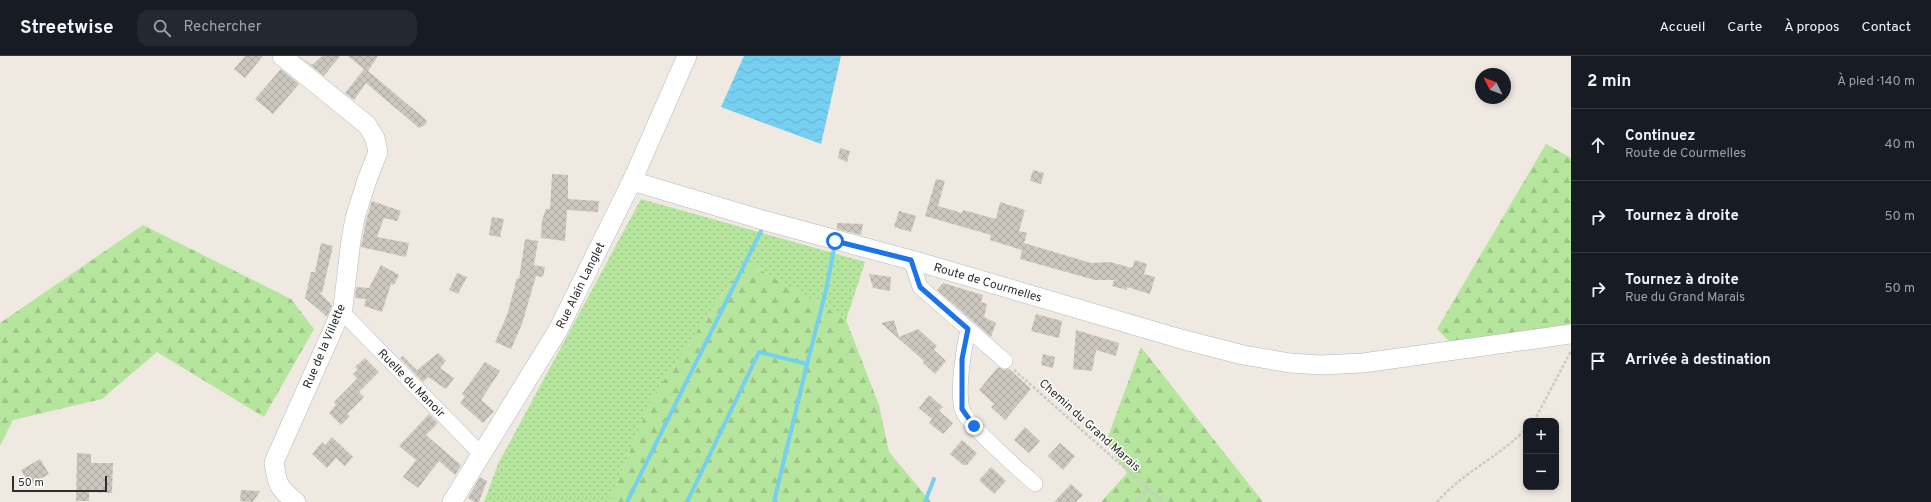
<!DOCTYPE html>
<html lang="fr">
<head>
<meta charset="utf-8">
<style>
	:root { --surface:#171b24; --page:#242831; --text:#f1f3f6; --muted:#9ea1a6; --line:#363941 }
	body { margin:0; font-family:Overpass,sans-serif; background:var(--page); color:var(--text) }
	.controls { position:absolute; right:12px; bottom:12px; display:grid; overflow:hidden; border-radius:8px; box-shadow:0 2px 6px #0003 }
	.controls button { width:36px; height:36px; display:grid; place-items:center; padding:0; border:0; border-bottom:1px solid var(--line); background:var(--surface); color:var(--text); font:20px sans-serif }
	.compass { position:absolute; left:1475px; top:12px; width:36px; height:36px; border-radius:50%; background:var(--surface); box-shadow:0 2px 6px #0003; rotate:312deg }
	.scale { position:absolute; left:12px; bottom:10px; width:95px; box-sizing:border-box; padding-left:4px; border:2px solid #2e2e2e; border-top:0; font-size:11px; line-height:14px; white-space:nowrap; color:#2e2e2e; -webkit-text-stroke:3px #fff; paint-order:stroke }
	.stop { position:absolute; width:12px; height:12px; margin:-9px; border:3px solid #1a73e8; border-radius:50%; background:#fff }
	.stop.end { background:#1a73e8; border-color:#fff; box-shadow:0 1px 4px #0008 }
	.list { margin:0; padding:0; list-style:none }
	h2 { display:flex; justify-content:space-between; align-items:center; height:52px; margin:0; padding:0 16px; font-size:17px }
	h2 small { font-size:13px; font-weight:400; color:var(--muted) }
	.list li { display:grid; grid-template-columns:26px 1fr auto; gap:12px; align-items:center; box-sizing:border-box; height:72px; padding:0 16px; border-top:1px solid var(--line) }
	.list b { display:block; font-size:15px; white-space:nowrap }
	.list p { margin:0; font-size:13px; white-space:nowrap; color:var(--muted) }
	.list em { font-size:13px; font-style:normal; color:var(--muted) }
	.icon { flex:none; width:22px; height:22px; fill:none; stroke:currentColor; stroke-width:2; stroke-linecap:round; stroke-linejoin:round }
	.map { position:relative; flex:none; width:1571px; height:446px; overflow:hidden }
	header { display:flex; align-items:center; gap:24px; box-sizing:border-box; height:56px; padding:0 20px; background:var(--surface); border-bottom:1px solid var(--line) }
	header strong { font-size:19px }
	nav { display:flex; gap:22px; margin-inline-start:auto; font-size:14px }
	.search { width:280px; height:36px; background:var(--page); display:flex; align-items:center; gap:10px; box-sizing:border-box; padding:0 14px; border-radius:12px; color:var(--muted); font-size:15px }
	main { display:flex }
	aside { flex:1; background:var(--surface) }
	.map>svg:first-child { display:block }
	.grass { fill:url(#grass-dots) }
	.forest { fill:url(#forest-firs) }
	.water { fill:url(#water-waves) }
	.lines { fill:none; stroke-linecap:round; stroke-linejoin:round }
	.stream { stroke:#75cff0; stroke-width:4 }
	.building { fill:url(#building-cross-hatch) }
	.minor-casing { stroke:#b4b7c1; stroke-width:16 }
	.tertiary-casing { stroke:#b4b7c1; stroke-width:20 }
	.path { stroke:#c9c9c9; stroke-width:2.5; stroke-dasharray:3 2; stroke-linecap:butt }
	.minor { stroke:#fff; stroke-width:15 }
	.tertiary { stroke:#fff; stroke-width:19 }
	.route { stroke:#1a73e8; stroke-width:5 }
	.labels { text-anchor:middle; stroke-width:3; stroke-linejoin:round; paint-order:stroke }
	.street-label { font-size:12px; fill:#2e2e2e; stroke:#fff }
</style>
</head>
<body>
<header>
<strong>Streetwise</strong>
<div class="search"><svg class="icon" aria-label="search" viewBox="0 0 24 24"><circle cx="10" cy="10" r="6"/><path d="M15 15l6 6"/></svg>Rechercher</div>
<nav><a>Accueil</a><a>Carte</a><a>À propos</a><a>Contact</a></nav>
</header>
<main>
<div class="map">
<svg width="1571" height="446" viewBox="0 0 1571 446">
	<defs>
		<pattern id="grass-dots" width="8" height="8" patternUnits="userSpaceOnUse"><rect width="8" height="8" fill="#b6e59e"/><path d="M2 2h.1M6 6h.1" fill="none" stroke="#9dc588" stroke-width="1.8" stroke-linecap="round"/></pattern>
		<pattern id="forest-firs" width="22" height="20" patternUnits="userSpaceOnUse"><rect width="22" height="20" fill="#b6e59e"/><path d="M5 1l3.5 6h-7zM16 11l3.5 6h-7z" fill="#9dc588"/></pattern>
		<pattern id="water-waves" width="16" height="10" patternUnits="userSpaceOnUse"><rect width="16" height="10" fill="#75cff0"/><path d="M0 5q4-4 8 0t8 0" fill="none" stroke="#66b2ce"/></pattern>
		<pattern id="building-cross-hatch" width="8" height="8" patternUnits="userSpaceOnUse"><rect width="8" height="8" fill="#cbc7bf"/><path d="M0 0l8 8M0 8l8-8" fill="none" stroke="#afaba4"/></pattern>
	</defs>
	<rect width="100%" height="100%" fill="#efe9e1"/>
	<!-- grass -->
	<path class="grass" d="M641 143 865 206 846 264 745 205 652 342 609 446H484L498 408Z"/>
	<!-- forest -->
	<path class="forest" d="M1546 88 1571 102V268L1450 286 1437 273Z
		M143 169 291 243 314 273 264 361 157 296 102 343 13 364 0 390V267Z
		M745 205 846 264 879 349 889 396 931 446H609L652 342Z
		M1141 291 1263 446H1101L1127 417 1106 386Z"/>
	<!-- water -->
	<path class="water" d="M744 0H841L821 88 721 51Z"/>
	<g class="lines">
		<!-- stream -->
		<path class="stream" d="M627 446 764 169
			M687 446 759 296 807 308 826 234 835 188
			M774 446 807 308
			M925 446 934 423"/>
	</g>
	<!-- building -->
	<path class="building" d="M245 0H263L245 22 234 13Z
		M299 0 312 9 322 0H340L324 20Z
		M348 0H378L368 15 424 62 427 65 425 69 419 72 366 27 354 44 345 37 364 13Z
		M281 13 299 28 273 58 255 43Z
		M840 92 850 95 847 106 838 102Z
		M1033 114 1044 117 1041 128 1030 125Z
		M552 118 568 119V143L599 145 598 156 567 154 565 185 541 182 542 164 546 153H550Z
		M936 123 945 125 938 150 962 157 963 154 996 163 1000 146 1025 154 1019 175 1027 177 1024 187 1091 207 1110 206 1132 212 1135 204 1147 208 1144 218 1155 221 1150 238 1127 231V234L1112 230 1114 224H1095L1020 203 1022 194 990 184 991 179 925 160Z
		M372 145 401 155 397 165 384 162 377 181 409 187 406 201 361 191 366 165Z
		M899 155 916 160 911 176 894 171Z
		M492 161 504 163 500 181 489 179Z
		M837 167 863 168 861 179 837 173Z
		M525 183 538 185 534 209 545 211 543 221 536 220 522 268 511 293 495 286 507 259 517 222 519 223Z
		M321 187 333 190 322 237 319 236 332 249 327 261 305 242 311 216H315Z
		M381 209 399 219 394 229 391 228 382 256 364 250 366 243 355 242 356 231 369 232Z
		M457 217 467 221 458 238 449 234Z
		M869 218 891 221 890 235 873 232Z
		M943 227 983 239 981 246 987 248 984 261 996 267 991 281 937 234Z
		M1036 258 1062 265 1059 282 1031 275Z
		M894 264 899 281 918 273 937 290 934 294 946 305 935 318 923 307 924 305 881 267Z
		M1076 274 1119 287 1116 300 1096 294 1092 315 1073 313Z
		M438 297 446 305 440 312 454 322 446 333 428 321 423 326 400 302 403 300 417 314Z
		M1043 298 1055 301 1053 312 1041 309Z
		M365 302 379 316 359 336 364 341 347 358 350 360 341 369 329 357 336 349 334 346 357 323 353 318 358 314 355 311Z
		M485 306 500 315 481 344 494 355 483 367 460 347 465 341 462 338Z
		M998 311 1004 314 1009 313 1031 333 1005 364 991 351 994 348 979 334Z
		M929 339 943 351 939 355 953 367 943 378 929 367 932 363 919 352Z
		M429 358 438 367 426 379 461 409 455 419 439 405 418 432 403 421 416 404 399 390Z
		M1025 371 1040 385 1029 397 1014 384Z
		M332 381 353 401 345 410 336 402 327 412 312 398 322 386 325 389Z
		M962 384 977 397 967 409H963L950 398Z
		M1060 387 1075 400 1063 414 1048 400Z
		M77 397 91 398V407H113L112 437 89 436V445H76Z
		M40 403 49 418 29 429 21 414Z
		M991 411 1006 425 994 438 979 424Z
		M480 421 487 425 479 446H475L468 442Z
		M1071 428 1083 439 1076 446H1054Z
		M241 434 260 435 253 446 240 445Z"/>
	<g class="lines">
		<defs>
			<g id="minor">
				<path d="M911 204 920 231 1005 305"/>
				<path id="s1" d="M341 255 482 399"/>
				<path d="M968 273C964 292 957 334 962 353 966 368 1020 414 1035 428"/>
			</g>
			<g id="tertiary">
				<path d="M282 0 367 69 375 82 378 96 367 124 355 162 351 184 343 251 274 406C277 428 278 432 296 446"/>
				<path id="s2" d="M632 125 766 165 922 207 1181 283 1243 299 1290 307 1321 309 1363 307 1571 278"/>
				<path id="s3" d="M452 446 558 274 632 125 687 0"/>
			</g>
		</defs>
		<!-- minor casing -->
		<use href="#minor" class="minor-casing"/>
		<!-- tertiary casing -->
		<use href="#tertiary" class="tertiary-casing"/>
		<!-- path -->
		<path class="path" d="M1014 314 1163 446
			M1534 365 1571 295
			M1136 446 1148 433
			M1437 446C1462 417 1499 401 1526 373"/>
		<!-- minor -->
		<use href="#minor" class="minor"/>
		<!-- tertiary -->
		<use href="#tertiary" class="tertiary"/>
	</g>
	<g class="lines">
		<!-- route -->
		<path class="route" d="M835 185 911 204 920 231 968 273 962 303V353L974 370"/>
	</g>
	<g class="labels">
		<!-- street labels -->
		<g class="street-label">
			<text dy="4" stroke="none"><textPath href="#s2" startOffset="370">Route de Courmelles</textPath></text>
			<text dy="4" stroke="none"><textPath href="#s3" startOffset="252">Rue Alain Langlet</textPath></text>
			<text transform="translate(324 290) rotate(-67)" y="4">Rue de la Villette</text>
			<text dy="4" stroke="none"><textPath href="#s1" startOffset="101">Ruelle du Manoir</textPath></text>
			<text transform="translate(1090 369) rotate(42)" y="4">Chemin du Grand Marais</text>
		</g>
	</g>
</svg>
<div class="controls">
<button>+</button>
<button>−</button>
</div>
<svg class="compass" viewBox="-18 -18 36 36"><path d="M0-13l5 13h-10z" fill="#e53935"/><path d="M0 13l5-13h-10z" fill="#9ea1a6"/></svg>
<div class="scale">50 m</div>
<div class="stop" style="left:835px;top:185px"></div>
<div class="stop end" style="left:974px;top:370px"></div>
</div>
<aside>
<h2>2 min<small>À pied · 140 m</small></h2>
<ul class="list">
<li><svg class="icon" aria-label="ahead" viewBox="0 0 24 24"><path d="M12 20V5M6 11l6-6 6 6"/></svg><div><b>Continuez</b><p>Route de Courmelles</p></div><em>40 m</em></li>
<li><svg class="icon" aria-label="right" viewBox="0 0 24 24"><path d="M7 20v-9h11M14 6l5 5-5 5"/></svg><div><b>Tournez à droite</b></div><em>50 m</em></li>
<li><svg class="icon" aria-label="right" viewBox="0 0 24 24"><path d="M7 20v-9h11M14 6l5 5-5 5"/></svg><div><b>Tournez à droite</b><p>Rue du Grand Marais</p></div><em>50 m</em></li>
<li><svg class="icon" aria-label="arrive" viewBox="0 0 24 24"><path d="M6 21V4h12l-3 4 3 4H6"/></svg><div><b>Arrivée à destination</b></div></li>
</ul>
</aside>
</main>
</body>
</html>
